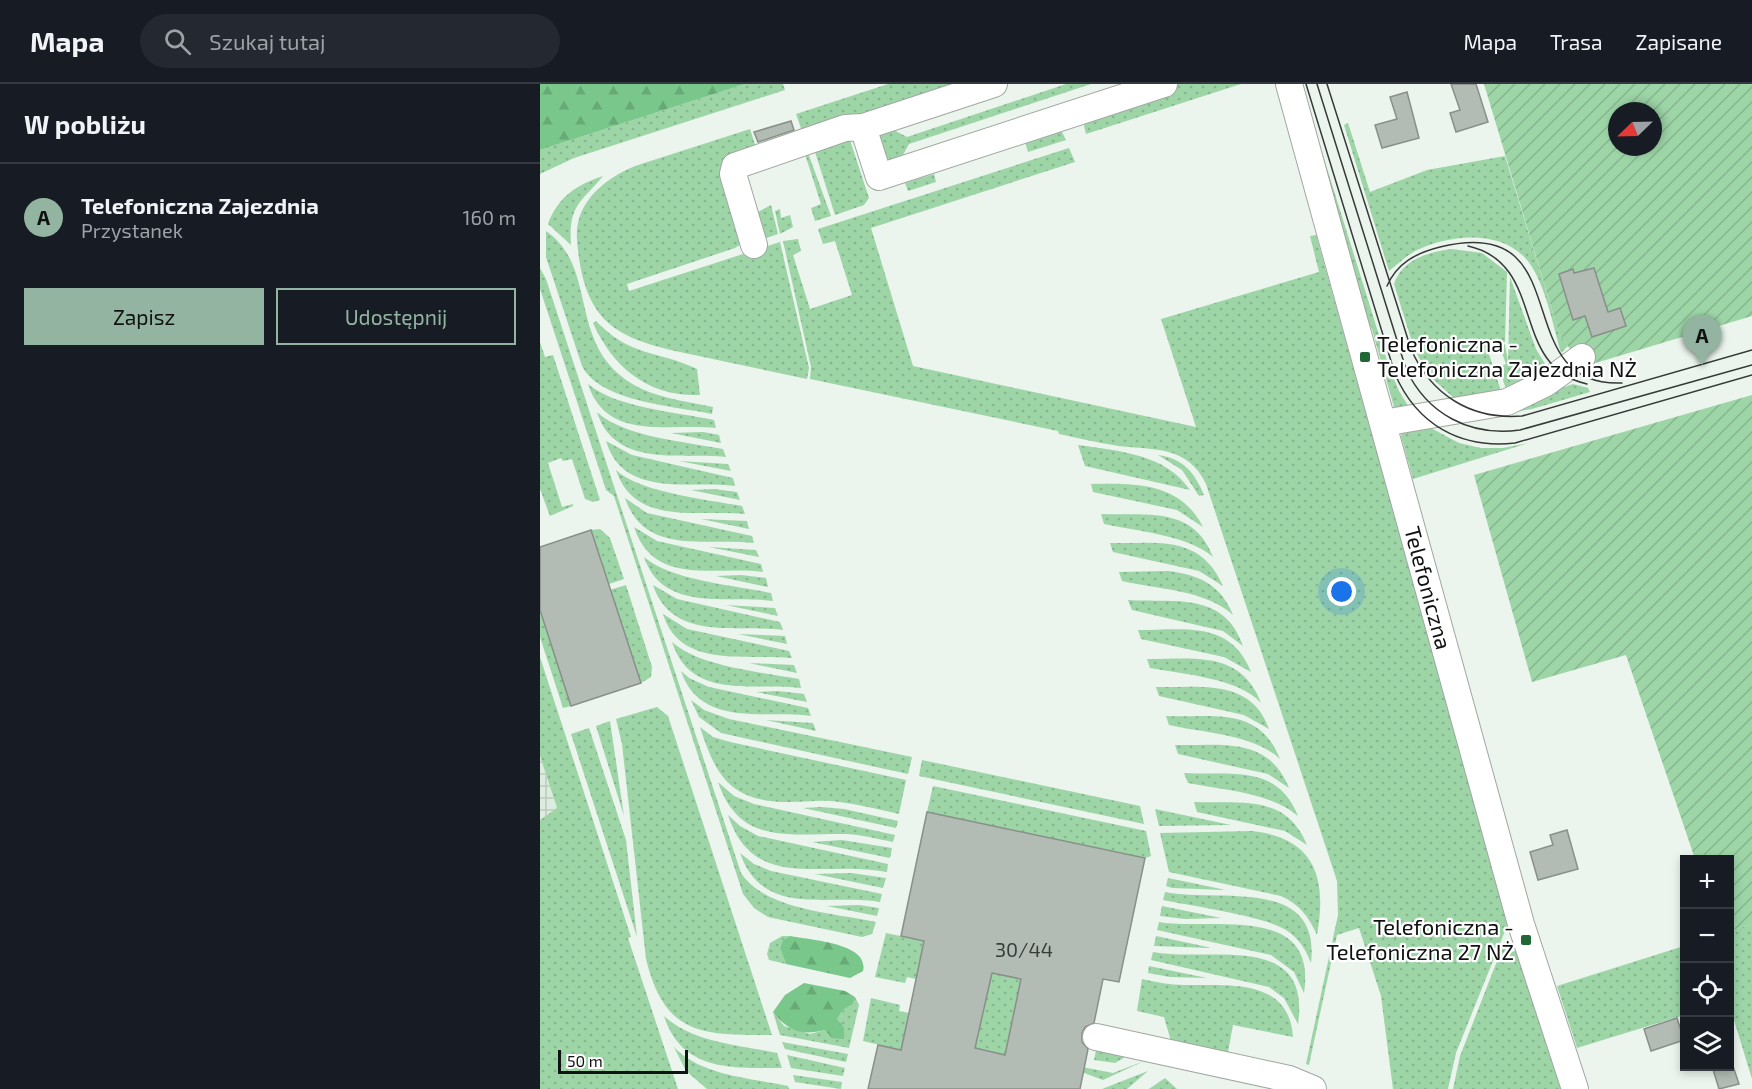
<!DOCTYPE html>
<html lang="pl">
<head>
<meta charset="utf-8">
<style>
	:root { --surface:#171b24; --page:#242831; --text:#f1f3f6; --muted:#9ea1a6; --line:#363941; --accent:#92b4a0 }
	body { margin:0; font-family:"Exo 2",sans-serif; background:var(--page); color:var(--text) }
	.controls { position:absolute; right:18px; bottom:18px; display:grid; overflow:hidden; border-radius:0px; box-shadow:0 3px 9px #0003 }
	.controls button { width:54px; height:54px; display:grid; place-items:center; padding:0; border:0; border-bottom:2px solid var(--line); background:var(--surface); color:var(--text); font:30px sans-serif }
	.compass { position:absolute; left:1068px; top:18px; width:54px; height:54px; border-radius:50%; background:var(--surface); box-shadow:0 3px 9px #0003; rotate:247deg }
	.scale { position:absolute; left:18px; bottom:15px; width:130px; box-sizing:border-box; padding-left:6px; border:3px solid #101311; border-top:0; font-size:16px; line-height:21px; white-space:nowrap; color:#101311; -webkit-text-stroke:4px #fff; paint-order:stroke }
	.you { position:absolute; left:802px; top:508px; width:21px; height:21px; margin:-15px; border:4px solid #fff; border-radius:50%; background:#1a73e8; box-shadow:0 0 0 9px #1a73e833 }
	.badge { display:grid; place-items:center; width:39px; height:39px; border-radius:50%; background:var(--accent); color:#111; font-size:20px; font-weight:700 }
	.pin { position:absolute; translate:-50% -50px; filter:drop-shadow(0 2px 3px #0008) }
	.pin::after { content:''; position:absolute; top:32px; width:21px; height:18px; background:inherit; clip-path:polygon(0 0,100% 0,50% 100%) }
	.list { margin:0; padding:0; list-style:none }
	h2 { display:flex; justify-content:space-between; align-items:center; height:78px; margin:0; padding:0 24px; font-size:26px }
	h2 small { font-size:20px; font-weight:400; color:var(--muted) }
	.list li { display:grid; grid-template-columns:39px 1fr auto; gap:18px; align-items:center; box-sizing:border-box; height:108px; padding:0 24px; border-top:2px solid var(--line) }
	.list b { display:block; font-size:22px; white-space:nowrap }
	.list p { margin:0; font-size:20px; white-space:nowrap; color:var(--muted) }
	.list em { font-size:20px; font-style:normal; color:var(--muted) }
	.actions { display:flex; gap:12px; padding:18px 24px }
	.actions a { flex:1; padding:14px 0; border:2px solid var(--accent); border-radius:0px; text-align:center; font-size:21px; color:var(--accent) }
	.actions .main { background:var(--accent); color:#111 }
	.icon { flex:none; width:33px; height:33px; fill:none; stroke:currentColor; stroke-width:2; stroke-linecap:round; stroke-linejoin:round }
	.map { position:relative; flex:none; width:1212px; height:1005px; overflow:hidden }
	header { display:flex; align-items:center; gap:36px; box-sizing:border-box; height:84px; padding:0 30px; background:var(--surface); border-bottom:2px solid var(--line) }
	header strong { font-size:28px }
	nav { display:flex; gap:33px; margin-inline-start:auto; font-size:21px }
	.search { width:420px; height:54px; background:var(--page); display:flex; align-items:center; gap:15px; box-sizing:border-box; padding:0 21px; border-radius:33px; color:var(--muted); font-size:22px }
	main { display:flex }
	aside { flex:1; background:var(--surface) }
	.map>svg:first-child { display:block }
	.industrial { fill:url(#industrial-grid) }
	.grass { fill:url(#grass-dots) }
	.forest { fill:url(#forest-firs) }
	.garden { fill:url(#garden-furrows); fill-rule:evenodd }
	.building { fill:#b2bbb4; stroke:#889089; stroke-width:1.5; fill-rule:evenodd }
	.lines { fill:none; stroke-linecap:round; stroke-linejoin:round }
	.minor-casing { stroke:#a0a8a1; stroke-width:28 }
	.minor { stroke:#fff; stroke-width:26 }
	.tram { stroke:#363a38; stroke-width:1.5 }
	.poi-dot { fill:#1f6836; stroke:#fff; stroke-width:2 }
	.labels { text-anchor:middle; stroke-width:4.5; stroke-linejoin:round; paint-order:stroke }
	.number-label { font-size:20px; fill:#383d3a }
	.poi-label { font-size:22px; fill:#101311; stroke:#fff; text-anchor:start }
	.street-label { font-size:22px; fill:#101311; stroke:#fff }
</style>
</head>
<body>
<header>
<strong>Mapa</strong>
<div class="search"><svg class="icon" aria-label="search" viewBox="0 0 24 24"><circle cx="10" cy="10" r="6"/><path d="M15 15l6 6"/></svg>Szukaj tutaj</div>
<nav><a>Mapa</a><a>Trasa</a><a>Zapisane</a></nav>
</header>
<main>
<aside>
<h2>W pobliżu<small></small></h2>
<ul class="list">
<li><span class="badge">A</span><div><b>Telefoniczna Zajezdnia</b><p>Przystanek</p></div><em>160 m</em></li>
</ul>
<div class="actions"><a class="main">Zapisz</a><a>Udostępnij</a></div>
</aside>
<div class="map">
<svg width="1212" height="1005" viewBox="0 0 1212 1005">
	<defs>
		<pattern id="industrial-grid" width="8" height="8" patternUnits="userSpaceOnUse" patternTransform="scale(1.5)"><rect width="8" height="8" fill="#dcecdf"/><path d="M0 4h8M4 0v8" fill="none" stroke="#bccabe"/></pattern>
		<pattern id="grass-dots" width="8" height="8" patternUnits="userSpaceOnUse" patternTransform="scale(1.5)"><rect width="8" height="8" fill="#9dd5a7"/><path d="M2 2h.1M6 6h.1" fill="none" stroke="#86b68f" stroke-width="1.8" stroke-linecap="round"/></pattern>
		<pattern id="forest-firs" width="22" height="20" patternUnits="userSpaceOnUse" patternTransform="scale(1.5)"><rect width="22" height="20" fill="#79c78a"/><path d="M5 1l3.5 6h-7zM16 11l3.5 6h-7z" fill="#68aa76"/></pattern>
		<pattern id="garden-furrows" width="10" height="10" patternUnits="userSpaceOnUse" patternTransform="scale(1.5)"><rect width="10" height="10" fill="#9dd5a7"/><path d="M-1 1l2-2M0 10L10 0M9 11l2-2" fill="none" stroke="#86b68f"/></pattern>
	</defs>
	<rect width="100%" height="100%" fill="#ebf4ed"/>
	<!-- industrial -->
	<path class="industrial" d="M0 672 17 725 0 736Z"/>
	<!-- grass -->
	<path class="grass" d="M205 0H243L245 6 34 74 0 90V66Z
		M348 0H427L264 53 256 30Z
		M526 0H551L369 60 359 78 345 76 337 55 340 49 348 43 367 53Z
		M632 0H701L546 50 544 42 547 34Z
		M808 39 830 108 887 86 965 72 1019 249 1028 262 1021 269C1014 245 1007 207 992 183 968 144 911 149 875 167 865 173 858 180 849 187L804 41Z
		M210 45 218 70 186 80 204 158 195 164 87 200 89 207 240 158 269 284 267 295C231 287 195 280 159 272 81 256 44 245 37 156 34 119 64 95 95 82Z
		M521 46 526 56 488 68 484 55Z
		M776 49 849 283 859 307 872 328 862 330 854 323 831 242 825 244 773 52Z
		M305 54 310 56 329 114 324 121 295 131 275 68Z
		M529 64 535 78 331 144 373 282 656 343 621 235 779 188 770 152 776 151 969 837 916 969 908 1005H853L841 912 819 844 797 851 769 981 766 980 798 831 797 797 666 400C648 362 615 366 579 362 559 359 539 354 519 350L518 347 270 295 271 283 243 157 258 155 261 167 253 171 270 225 312 211 295 157 283 160 278 145Z
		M267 66 291 132 275 137 271 124 281 120 264 67Z
		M394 90 396 98 368 107 365 99Z
		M63 92C42 118 28 120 31 161L8 140C18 113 36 101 63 92Z
		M231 121 238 150 218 157 216 129Z
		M240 125 241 134 250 131 253 143 240 150 235 127Z
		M6 147C62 186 23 267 102 305 124 315 150 318 173 323L172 330C135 322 60 318 42 282L6 173Z
		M912 165 942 169 967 188 965 258 950 263 952 269 949 270 963 313 926 319 914 314 895 297 879 274 871 255 854 200C862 175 889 168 912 165Z
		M0 184 6 195 201 789C225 826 295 829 336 838L332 850 322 853 228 833 214 824 203 810 74 412 66 406 0 205Z
		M970 193 996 265 1007 283 968 312 959 283 966 280 961 266 955 268 954 264 965 260 968 278Z
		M56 237C90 273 117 266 157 285L160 311C109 313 73 284 53 239Z
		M0 258 5 273 13 271 60 416 53 418 45 415 32 375 23 377 21 374 8 379 22 423 33 420V422L10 432 0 405Z
		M48 300C76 324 137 328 174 336L176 344C130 339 66 358 48 300Z
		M1033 300 1048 304 1050 308 992 325 967 329 966 324Z
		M57 328C83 353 147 358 183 365L186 373C141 368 75 385 57 328Z
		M864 341 889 343 919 359 941 364H963L988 359 873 395 861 352Z
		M163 348 179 351 181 359 131 349Z
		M66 357 92 371 193 394 195 402C150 396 83 415 66 357Z
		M538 361C579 367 626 370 650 406L545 382Z
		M618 371C643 374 655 389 664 411L659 412 642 386Z
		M139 377 188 380 191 387Z
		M76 386C98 408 169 416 202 422L205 430C158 425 95 443 76 386Z
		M551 400C595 399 640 398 663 443L637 426 553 408Z
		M174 405 197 408 200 416 151 406Z
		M85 414 107 429 212 452 214 459C167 453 105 473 85 414Z
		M561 430C606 432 653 421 673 473 648 451 596 447 564 440Z
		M161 435 207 437 209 445Z
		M94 443 117 457 221 480 223 488C177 481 114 504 94 443Z
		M60 445 70 454 84 495 69 500 51 446Z
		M570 459C618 460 660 450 683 502L659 487 573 468Z
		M169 463 216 466 219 473Z
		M104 473C132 497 194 501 231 509L233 517C187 511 123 529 104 473Z
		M628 487C660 491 681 501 693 531 666 506 617 505 582 497L579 488Z
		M201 491 226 494 228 503 176 492Z
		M86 501 112 583 111 593 101 599 70 506Z
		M113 501 137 515 240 538 243 546C196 540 132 558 113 501Z
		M588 516C635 519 684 507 703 562L683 547 592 526Z
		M186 521 235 524 238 532Z
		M0 526 31 622 23 624 0 553Z
		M123 530 147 545 249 567 252 574C207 569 140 586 123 530Z
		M598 546C644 546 691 536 711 588L684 573 601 555Z
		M198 550 245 552 247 560Z
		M132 558C160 583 222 588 259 595L261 604C214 598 151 617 132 558Z
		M0 573 91 853 88 854 138 1005H0V736L17 724 0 672Z
		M607 575C654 575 701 566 721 619 699 594 642 590 610 584Z
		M209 579 254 581 257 589Z
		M141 587 149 594 169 603 268 624 271 632C225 626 160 644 141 587Z
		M616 603C660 604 711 594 729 645L704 631 619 612Z
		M238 607 264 610 267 618 216 608Z
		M151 616 164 626 189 635 372 673 368 690 181 649 159 633Z
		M117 623 128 632 232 951C162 951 125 952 106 875L82 660 76 635Z
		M626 632C672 634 719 621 740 675 713 650 664 649 629 641Z
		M226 636 273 639 276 647Z
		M70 637 84 732 56 642Z
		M160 643 173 653 190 658 366 696 359 730C337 725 314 719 291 717 277 716 263 718 249 718 191 718 176 693 160 643Z
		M49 644 86 756 97 853 31 650Z
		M635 661C682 662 728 652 749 704L728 690 638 670Z
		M382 676 600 722 604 740 379 692Z
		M644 689C691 692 737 679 758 732 730 708 682 706 648 699Z
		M178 698 194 712 214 720 355 751 353 758C338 755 323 751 307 750 252 749 200 763 178 698Z
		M393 702 606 747 611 772 605 774 387 728Z
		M654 718C700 720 746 709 767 761L745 747 657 728Z
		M281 723 304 725 358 737 356 744 263 724Z
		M615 725 691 741 619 742Z
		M188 731 200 742 218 752 348 780 347 788C284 775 214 810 188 731Z
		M712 747C776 754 787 795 777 851 769 833 759 820 741 812L629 788 620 749Z
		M302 756 352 764 350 774 272 758Z
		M200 769 214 780 231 787 342 810 340 818C288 809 223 835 200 769Z
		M311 789 346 794 343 804 275 790Z
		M628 794 686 806 632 804 626 802Z
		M625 808C678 819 781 791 771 879 766 866 759 854 746 846 724 832 652 822 623 816Z
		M319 821 339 824 337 832 287 822Z
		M622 822 681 834 645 835 620 832Z
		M619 838C672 847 778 818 764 909L754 888 731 871 617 846Z
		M1212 840V995L1190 923V847Z
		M346 849 384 857 376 895 367 893 365 899 335 893Z
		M242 852H250L243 856 240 864 246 880 229 876 227 870 230 859Z
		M616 852 672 864 614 862Z
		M966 854 971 868 977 867 1021 1005H913L920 972Z
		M1144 862V931L1037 964 1017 902Z
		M613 868C666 879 772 845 758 940L744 914 729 903 611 876Z
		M609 882 667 894 630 893 608 889Z
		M452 889 481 895 465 971 435 964Z
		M602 895C616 898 630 901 644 901 687 902 749 893 753 953L693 941 687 973 631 957 624 933 597 927Z
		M315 913 319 921 309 964 240 951 233 928 244 942 270 950 285 946 303 955 304 943 297 935 303 926 313 920Z
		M331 914 360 921 359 927 369 929 361 966 323 957Z
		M124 932C153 959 200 961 237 969L242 984C193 984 142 988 124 932Z
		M242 958 308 970 306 978 245 965Z
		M557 962 592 969 575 979 554 976Z
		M134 963C161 992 211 994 248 1002L249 1005H167L146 987Z
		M247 971 305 984 303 992 251 984Z
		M604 977 563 996 536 986 537 982 573 989Z
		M608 987 587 1005H562Z
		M253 991 302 998 301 1005 255 998Z
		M625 994 637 1005H609Z"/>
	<!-- forest -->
	<path class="forest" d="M0 0H205L0 66Z
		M250 852C270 856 330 859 323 887L310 894 246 880 240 864 243 856Z
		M264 899 305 907 315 913 313 920 303 926 297 935 304 943V955L292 954 285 946C261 952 248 947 233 928L245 911Z"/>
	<!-- garden -->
	<path class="garden" d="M944 0H1212V232L1052 280 1030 265 1019 249ZM1077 27H1113V63H1077Z
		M1212 311V840L1190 847V776L1155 775 1086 571 992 598 934 391Z"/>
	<!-- building -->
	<path class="building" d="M911 0H936L948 38 916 48 910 29 920 26Z
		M867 8 879 54 842 64 835 41 857 35 850 13Z
		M251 37 254 46 218 58 214 48Z
		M1054 184 1068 228 1080 224 1086 242 1052 253 1045 232 1033 236 1019 190 1033 185 1034 189Z
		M51 446 101 599 31 622 0 526V463Z
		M387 728 605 774 579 898 563 895 554 939 545 943 542 949V958L548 965 540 1005H328L338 961 361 966 369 929 384 857 361 852ZM452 889 481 895 465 971 435 964Z
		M1027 746 1038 785 998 796 990 768 1013 761 1010 751Z
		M1137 934 1144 956 1111 967 1104 945Z
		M1172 982H1193L1199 1000 1179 1005Z"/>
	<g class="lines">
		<defs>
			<path id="minor" d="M454 0 323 43 339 93 624 0
				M749 0 981 840 1035 1005
				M214 161 193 90 195 82 305 44 323 43
				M843 339 967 318 1006 299 1042 273
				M556 953 749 995 773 1005"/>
		</defs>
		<!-- minor casing -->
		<use href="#minor" class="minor-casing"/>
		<!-- minor -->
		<use href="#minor" class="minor"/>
		<!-- tram -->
		<path class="tram" d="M766 0 855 290C877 341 921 365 975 359L1212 291
			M777 0 866 285C887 330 930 353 980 346L1212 281
			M787 0 871 265C891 311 931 336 982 332L1212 266
			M928 162C1008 180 968 282 1047 300
			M847 202C857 179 876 169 900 163 1043 128 964 304 1082 299"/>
	</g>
	<!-- markers -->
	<g class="poi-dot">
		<rect x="819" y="267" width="12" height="12" rx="3"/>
		<rect x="980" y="850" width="12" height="12" rx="3"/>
	</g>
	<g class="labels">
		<!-- number labels -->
		<g class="number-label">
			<text x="484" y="873">30/44</text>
		</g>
		<!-- poi labels -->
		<g class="poi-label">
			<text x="837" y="268">Telefoniczna -<tspan x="837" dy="25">Telefoniczna Zajezdnia NŻ</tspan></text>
			<text x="974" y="851" text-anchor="end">Telefoniczna -<tspan x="974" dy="25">Telefoniczna 27 NŻ</tspan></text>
		</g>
		<!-- street labels -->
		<g class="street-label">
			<text transform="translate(888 504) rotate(75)" y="8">Telefoniczna</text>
		</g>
	</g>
</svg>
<div class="controls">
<button>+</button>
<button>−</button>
<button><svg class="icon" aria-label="locate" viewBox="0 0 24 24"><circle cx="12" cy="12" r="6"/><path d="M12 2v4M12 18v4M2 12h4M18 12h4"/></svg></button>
<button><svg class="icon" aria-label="layers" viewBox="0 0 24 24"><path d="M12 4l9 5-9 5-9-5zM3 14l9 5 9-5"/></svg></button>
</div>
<svg class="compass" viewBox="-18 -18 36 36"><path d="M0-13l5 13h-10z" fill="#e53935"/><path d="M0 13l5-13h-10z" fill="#9ea1a6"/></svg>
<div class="scale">50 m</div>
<div class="you"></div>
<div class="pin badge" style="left:1162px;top:281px">A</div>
</div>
</main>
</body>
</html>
